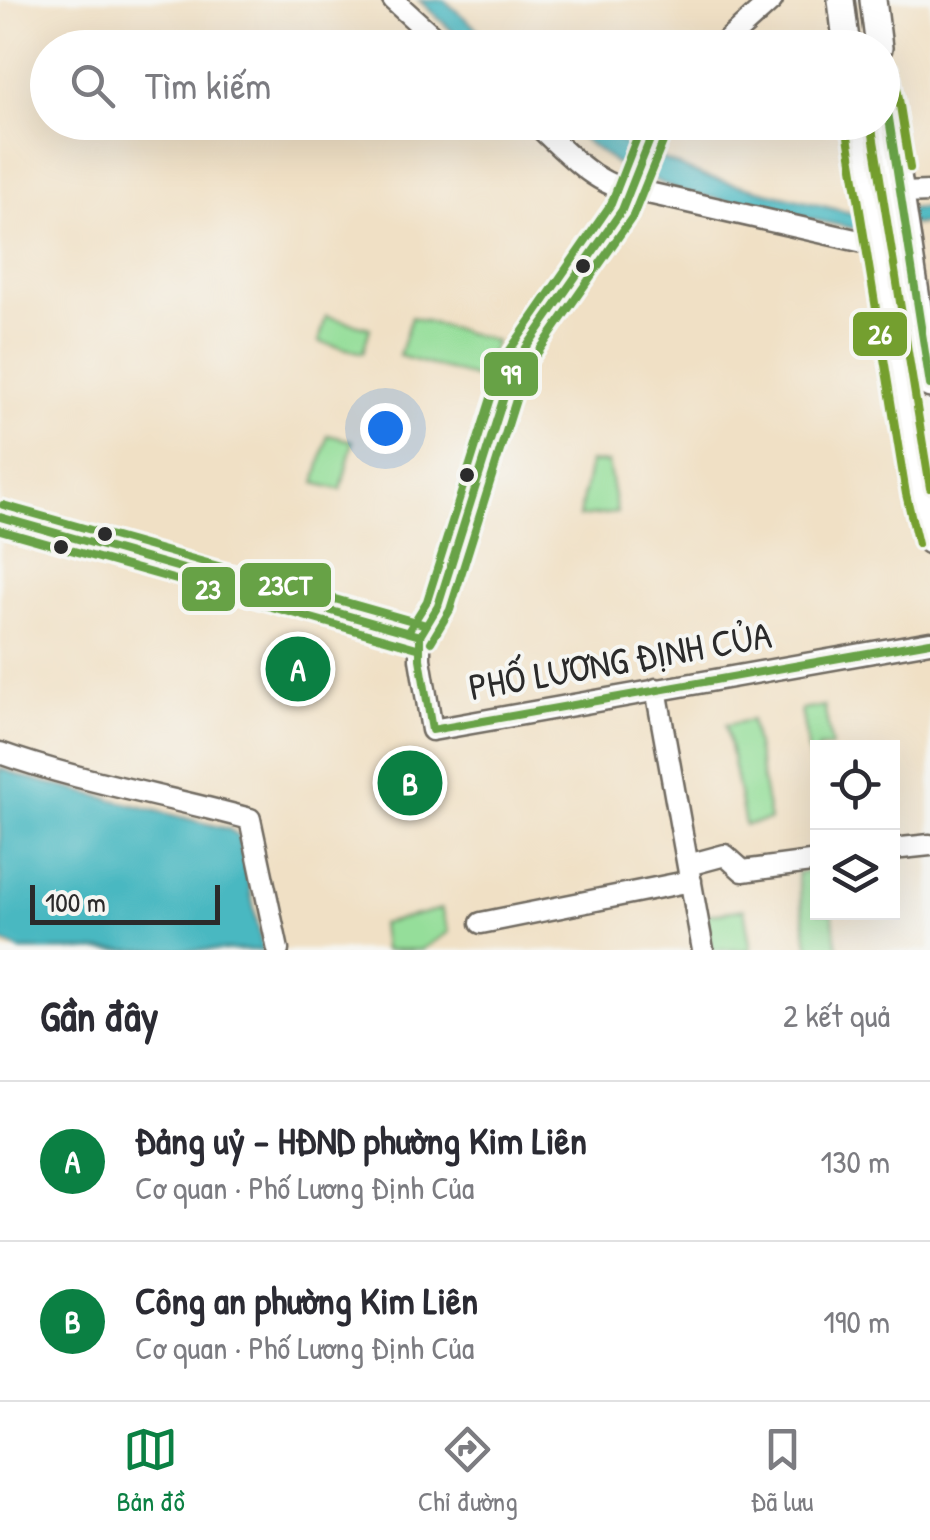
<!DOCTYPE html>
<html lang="vi">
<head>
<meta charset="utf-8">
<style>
	:root { --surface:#fff; --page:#f2f2f3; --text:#2b2b33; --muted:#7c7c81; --line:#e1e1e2; --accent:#0b8043 }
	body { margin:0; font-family:"Patrick Hand",sans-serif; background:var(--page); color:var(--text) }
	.controls { position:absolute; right:30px; bottom:30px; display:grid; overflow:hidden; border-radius:0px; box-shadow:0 10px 40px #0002 }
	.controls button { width:90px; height:90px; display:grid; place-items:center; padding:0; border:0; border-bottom:2px solid var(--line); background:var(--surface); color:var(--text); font:50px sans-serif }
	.scale { position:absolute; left:30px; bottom:25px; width:190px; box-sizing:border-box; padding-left:10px; border:5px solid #2b2b2b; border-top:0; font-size:28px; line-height:35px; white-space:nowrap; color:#2b2b2b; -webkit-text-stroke:8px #f6f6f2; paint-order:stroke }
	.you { position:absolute; left:385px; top:428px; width:35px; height:35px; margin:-25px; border:8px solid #fff; border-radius:50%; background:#1a73e8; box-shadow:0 0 0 15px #1a73e833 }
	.badge { display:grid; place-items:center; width:65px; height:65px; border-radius:50%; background:var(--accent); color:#fff; font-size:32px; font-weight:700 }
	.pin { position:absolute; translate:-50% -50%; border:5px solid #fff; box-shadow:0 2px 10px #0006 }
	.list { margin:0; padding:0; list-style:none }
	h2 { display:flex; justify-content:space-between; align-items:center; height:130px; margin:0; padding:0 40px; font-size:42px }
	h2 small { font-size:32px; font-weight:400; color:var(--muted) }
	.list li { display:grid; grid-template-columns:65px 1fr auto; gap:30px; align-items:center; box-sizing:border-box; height:160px; padding:0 40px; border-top:2px solid var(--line) }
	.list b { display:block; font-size:38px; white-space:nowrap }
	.list p { margin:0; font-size:32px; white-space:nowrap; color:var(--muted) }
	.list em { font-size:32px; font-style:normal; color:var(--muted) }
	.icon { flex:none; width:55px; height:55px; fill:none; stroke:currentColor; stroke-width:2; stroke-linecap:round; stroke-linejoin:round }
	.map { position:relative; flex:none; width:930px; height:950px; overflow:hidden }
	.search { position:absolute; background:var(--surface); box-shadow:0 10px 40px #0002; left:30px; right:30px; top:30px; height:110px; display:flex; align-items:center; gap:25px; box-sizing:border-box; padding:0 35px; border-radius:55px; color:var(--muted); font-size:38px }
	.sheet { height:450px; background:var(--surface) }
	nav { display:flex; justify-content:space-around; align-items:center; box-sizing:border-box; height:140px; border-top:2px solid var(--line); background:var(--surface); font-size:28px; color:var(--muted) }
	nav a { display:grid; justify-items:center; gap:5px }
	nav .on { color:var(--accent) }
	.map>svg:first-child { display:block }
	.green { fill:#95de9a; stroke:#608462; stroke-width:2.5 }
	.water { fill:#49b8c1; stroke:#3a7276; stroke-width:2.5 }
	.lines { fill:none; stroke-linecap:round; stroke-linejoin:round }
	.minor-casing { stroke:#706a61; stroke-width:25 }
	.major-casing { stroke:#706a61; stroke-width:30 }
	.minor { stroke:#fff; stroke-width:20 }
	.major { stroke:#fff; stroke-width:25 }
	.bus-1-casing { stroke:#f6f6f2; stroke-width:15 }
	.bus-2-casing { stroke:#f6f6f2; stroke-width:15 }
	.bus-3-casing { stroke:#f6f6f2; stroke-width:15 }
	.bus-4-casing { stroke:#f6f6f2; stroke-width:15 }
	.bus-5-casing { stroke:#f6f6f2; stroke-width:15 }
	.bus-1 { stroke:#67a246; stroke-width:8 }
	.bus-2 { stroke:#67a246; stroke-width:8 }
	.bus-3 { stroke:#67a246; stroke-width:8 }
	.bus-4 { stroke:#749f2f; stroke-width:8 }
	.bus-5 { stroke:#749f2f; stroke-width:8 }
	.bus-dot { fill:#2b2b2b; stroke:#f6f6f2; stroke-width:4 }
	.labels { text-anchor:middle; stroke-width:8; stroke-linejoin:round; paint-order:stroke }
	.street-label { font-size:38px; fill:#2b2b2b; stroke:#f6f6f2 }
	.line-badge { stroke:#f6f6f2; stroke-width:4 }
	.badge-label { font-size:28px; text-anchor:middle; font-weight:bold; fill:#fff }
</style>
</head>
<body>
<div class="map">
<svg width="930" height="950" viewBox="0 0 930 950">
	<rect width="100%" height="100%" fill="#f6f6f2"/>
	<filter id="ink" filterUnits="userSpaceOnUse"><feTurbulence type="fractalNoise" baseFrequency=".01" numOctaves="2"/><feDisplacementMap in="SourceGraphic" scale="20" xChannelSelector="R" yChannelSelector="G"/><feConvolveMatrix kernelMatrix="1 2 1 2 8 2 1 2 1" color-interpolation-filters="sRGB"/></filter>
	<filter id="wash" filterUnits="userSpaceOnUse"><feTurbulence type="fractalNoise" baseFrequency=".0048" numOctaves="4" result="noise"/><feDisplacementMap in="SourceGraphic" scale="40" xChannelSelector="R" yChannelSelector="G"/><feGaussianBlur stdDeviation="2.25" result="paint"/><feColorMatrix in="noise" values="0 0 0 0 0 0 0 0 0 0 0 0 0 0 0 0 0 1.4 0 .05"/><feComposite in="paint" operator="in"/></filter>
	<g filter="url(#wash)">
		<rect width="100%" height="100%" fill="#f0e0c5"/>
		<!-- green -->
		<path class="green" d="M326 316 370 328 363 353 319 342Z
			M411 317 495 341 484 380 399 356Z
			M328 435 353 441 341 490 315 483Z
			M590 462 608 463 617 513 579 517Z
			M824 706 832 747 818 748 817 799 801 710Z
			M751 720 770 820 745 825 726 725Z
			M817 870 818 912 832 913 838 950H809L797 873Z
			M441 909 449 932 421 950H384L381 924Z
			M744 909 751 950H711L705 915Z"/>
		<!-- water -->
		<path class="water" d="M419 0H444L498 47H469Z
			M561 123H596L621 142 703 176 855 214 930 207V223L856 229 680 191 615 163Z
			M0 768 24 777 228 829 238 835 263 950H20L0 941Z"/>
	</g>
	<g filter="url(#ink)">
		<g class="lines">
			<defs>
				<path id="minor" d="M393 0 446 48
					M719 48 772 0
					M534 122C568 154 600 192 648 193L877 245
					M657 122 622 210 514 365 438 606 420 636V659L432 730 930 642
					M902 193 930 192
					M0 517 420 636
					M656 689 703 950
					M0 753C81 782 167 796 250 819L278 950
					M892 849 930 845
					M688 865 725 855 743 871 818 861
					M481 923 691 881"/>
				<path id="major" d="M841 0 847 48
					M873 0 879 48
					M882 70 930 385
					M858 122 918 492 930 541"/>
			</defs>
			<!-- minor casing -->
			<use href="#minor" class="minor-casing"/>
			<!-- major casing -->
			<use href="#major" class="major-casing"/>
			<!-- minor -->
			<use href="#minor" class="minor"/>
			<!-- major -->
			<use href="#major" class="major"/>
			<defs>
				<path id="bus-1" d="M882 73 930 385
					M657 122 622 210 514 365 438 606 420 636V659L432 730 930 642
					M0 517 420 636"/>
				<path id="bus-2" d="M0 530 417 648
					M431 642 450 610 525 371 633 216 669 127"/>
				<path id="bus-3" d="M3 505 423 624
					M409 630 427 601 503 360 611 204 643 122"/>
				<path id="bus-4" d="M846 124 906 494 918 544"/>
				<path id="bus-5" d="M894 68 910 168
					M871 122 930 488"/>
			</defs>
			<!-- bus-1 casing -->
			<use href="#bus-1" class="bus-1-casing"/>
			<!-- bus-2 casing -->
			<use href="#bus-2" class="bus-2-casing"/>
			<!-- bus-3 casing -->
			<use href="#bus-3" class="bus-3-casing"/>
			<!-- bus-4 casing -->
			<use href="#bus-4" class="bus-4-casing"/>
			<!-- bus-5 casing -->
			<use href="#bus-5" class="bus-5-casing"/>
			<!-- bus-1 -->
			<use href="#bus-1" class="bus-1"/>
			<!-- bus-2 -->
			<use href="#bus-2" class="bus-2"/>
			<!-- bus-3 -->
			<use href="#bus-3" class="bus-3"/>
			<!-- bus-4 -->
			<use href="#bus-4" class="bus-4"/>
			<!-- bus-5 -->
			<use href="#bus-5" class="bus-5"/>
		</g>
	</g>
	<!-- markers -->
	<g class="bus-dot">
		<circle cx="583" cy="266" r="9"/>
		<circle cx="467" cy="475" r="9"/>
		<circle cx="105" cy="534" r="9"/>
		<circle cx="61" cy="547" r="9"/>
	</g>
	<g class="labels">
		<!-- street labels -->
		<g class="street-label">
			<text transform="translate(620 661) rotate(-10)" y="13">PHỐ LƯƠNG ĐỊNH CỦA</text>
		</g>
	</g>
	<g class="line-badge">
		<rect x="851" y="310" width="58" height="48" rx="10" fill="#749f2f"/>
		<rect x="482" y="350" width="58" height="48" rx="10" fill="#67a246"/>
		<rect x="238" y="561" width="95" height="48" rx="10" fill="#67a246"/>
		<rect x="180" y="565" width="57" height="48" rx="10" fill="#67a246"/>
	</g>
	<g class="badge-label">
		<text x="880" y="344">26</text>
		<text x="511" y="384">99</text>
		<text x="285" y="595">23CT</text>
		<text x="208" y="599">23</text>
	</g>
</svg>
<div class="controls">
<button><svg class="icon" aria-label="locate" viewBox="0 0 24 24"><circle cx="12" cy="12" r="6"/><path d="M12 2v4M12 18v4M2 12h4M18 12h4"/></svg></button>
<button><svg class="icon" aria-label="layers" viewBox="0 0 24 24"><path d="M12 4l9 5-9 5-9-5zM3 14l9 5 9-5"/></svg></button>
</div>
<div class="scale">100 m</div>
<div class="you"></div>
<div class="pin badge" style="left:298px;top:669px">A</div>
<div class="pin badge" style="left:410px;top:783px">B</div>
<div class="search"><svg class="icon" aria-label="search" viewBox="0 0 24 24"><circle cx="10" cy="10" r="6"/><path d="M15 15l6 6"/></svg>Tìm kiếm</div>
</div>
<section class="sheet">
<h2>Gần đây<small>2 kết quả</small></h2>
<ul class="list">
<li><span class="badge">A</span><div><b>Đảng uỷ - HĐND phường Kim Liên</b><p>Cơ quan · Phố Lương Định Của</p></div><em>130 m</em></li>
<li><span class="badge">B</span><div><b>Công an phường Kim Liên</b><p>Cơ quan · Phố Lương Định Của</p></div><em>190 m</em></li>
</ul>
</section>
<nav>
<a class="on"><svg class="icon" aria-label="map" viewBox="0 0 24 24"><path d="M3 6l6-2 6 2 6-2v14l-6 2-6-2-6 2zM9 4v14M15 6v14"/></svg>Bản đồ</a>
<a><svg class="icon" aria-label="directions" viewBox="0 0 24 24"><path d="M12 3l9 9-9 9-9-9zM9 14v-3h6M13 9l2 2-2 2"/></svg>Chỉ đường</a>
<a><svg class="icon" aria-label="saved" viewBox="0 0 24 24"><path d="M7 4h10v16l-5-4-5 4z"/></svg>Đã lưu</a>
</nav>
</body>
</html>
